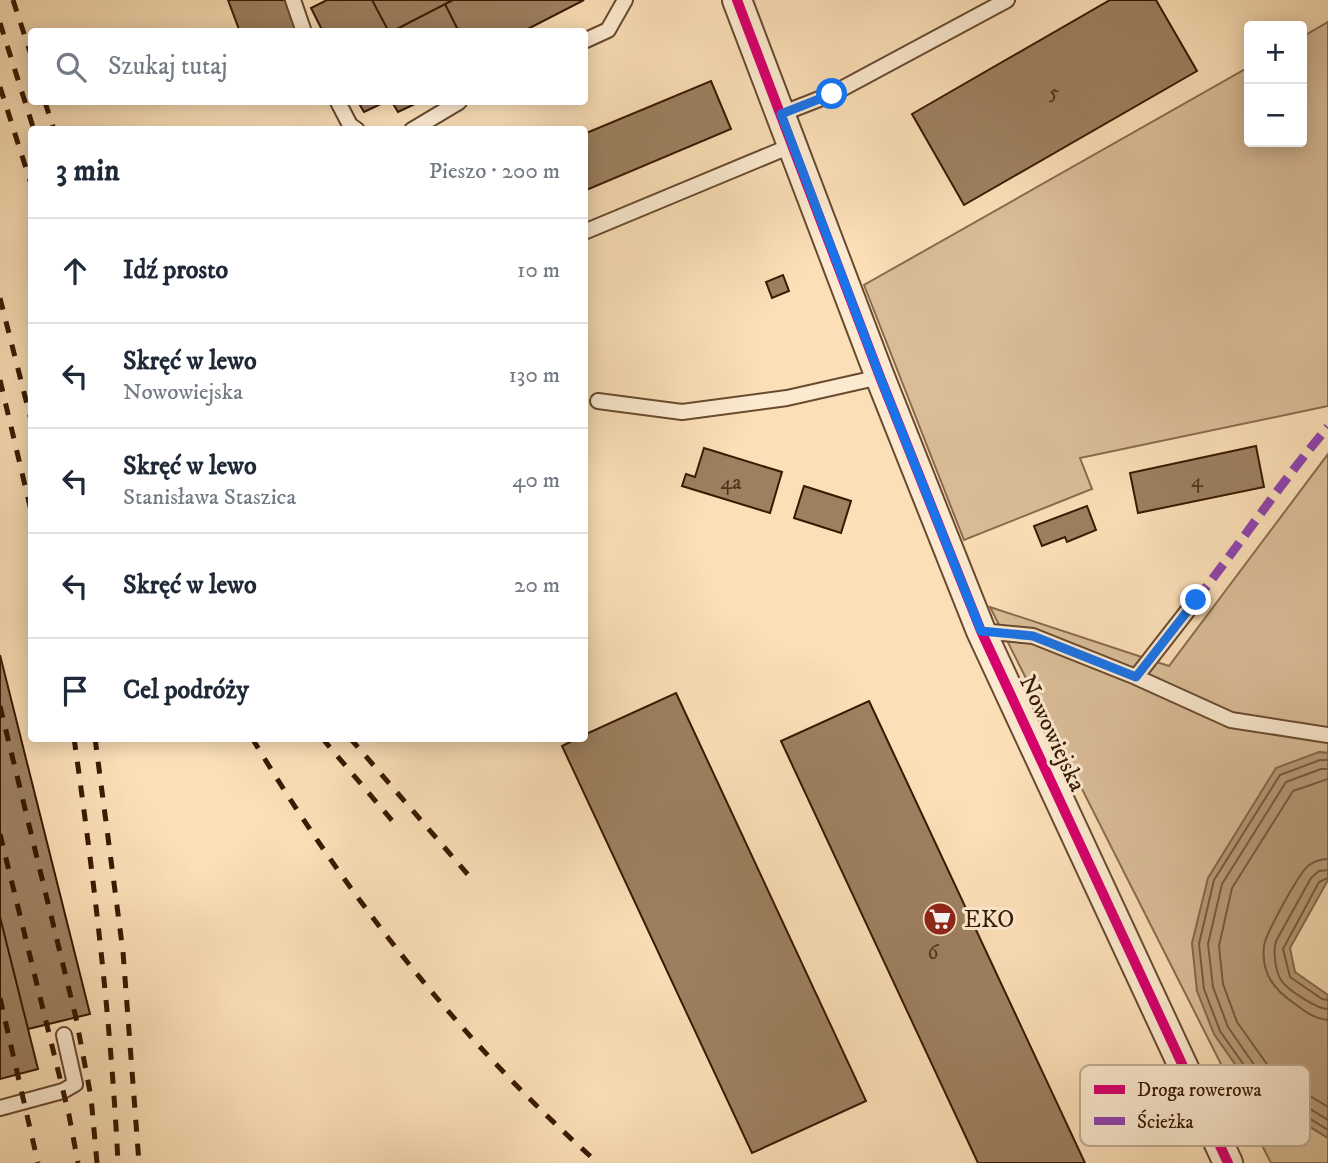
<!DOCTYPE html>
<html lang="pl">
<head>
<meta charset="utf-8">
<style>
	:root { --surface:#fff; --page:#f6f6f7; --text:#1f2937; --muted:#747a83; --line:#e0e1e3 }
	body { margin:0; font-family:"IM FELL DW Pica",serif; background:var(--page); color:var(--text) }
	.controls { position:absolute; right:21px; top:21px; display:grid; overflow:hidden; border-radius:7px; box-shadow:0 4px 18px #0003 }
	.controls button { width:63px; height:63px; display:grid; place-items:center; padding:0; border:0; border-bottom:2px solid var(--line); background:var(--surface); color:var(--text); font:35px sans-serif }
	.stop { position:absolute; width:21px; height:21px; margin:-16px; border:5px solid #1a73e8; border-radius:50%; background:#fff }
	.stop.end { background:#1a73e8; border-color:#fff; box-shadow:0 2px 7px #0008 }
	.list { margin:0; padding:0; list-style:none }
	h2 { display:flex; justify-content:space-between; align-items:center; height:91px; margin:0; padding:0 28px; font-size:30px }
	h2 small { font-size:23px; font-weight:400; color:var(--muted) }
	.list li { display:grid; grid-template-columns:46px 1fr auto; gap:21px; align-items:center; box-sizing:border-box; height:105px; padding:0 28px; border-top:2px solid var(--line) }
	.list b { display:block; font-size:26px; white-space:nowrap }
	.list p { margin:0; font-size:23px; white-space:nowrap; color:var(--muted) }
	.list em { font-size:23px; font-style:normal; color:var(--muted) }
	.icon { flex:none; width:38px; height:38px; fill:none; stroke:currentColor; stroke-width:2; stroke-linecap:round; stroke-linejoin:round }
	.map { position:relative; flex:none; width:1328px; height:1163px; overflow:hidden }
	.search { position:absolute; background:var(--surface); box-shadow:0 4px 18px #0003; left:28px; top:28px; width:560px; height:77px; display:flex; align-items:center; gap:18px; box-sizing:border-box; padding:0 24px; border-radius:7px; color:var(--muted); font-size:26px }
	.panel { position:absolute; background:var(--surface); box-shadow:0 4px 18px #0003; left:28px; top:126px; width:560px; height:616px; border-radius:7px }
	.map>svg:first-child { display:block }
	.green { fill:#dabd98; stroke:#896b4d; stroke-width:2 }
	.water { fill:#b99c79; stroke:#856849; stroke-width:2 }
	.lines { fill:none; stroke-linecap:round; stroke-linejoin:round }
	.shore { stroke:#785a3e; stroke-width:2 }
	.building { fill:#9d8060; stroke:#381902; stroke-width:2 }
	.lane-casing { stroke:#694a2f; stroke-width:18 }
	.street-casing { stroke:#694a2f; stroke-width:32 }
	.lane { stroke:#fcead0; stroke-width:14 }
	.street { stroke:#fcead0; stroke-width:28 }
	.rail { stroke:#381902; stroke-width:5; stroke-dasharray:12 12; stroke-linecap:butt }
	.quiet { stroke:#8e44ad; stroke-width:9; stroke-dasharray:18 9; stroke-linecap:butt }
	.cycleway-casing { stroke:#fcead0; stroke-width:15 }
	.cycleway { stroke:#d6006c; stroke-width:10 }
	.route { stroke:#1a73e8; stroke-width:9 }
	.labels { text-anchor:middle; stroke-width:6; stroke-linejoin:round; paint-order:stroke }
	.number-label { font-size:21px; fill:#51331a }
	.street-label { font-size:24px; fill:#381902; stroke:#fcead0 }
	.poi-label { font-size:24px; fill:#381902; stroke:#fcead0; text-anchor:start }
	.key { fill:#fcead0; stroke:#c1ab92; stroke-width:2 }
	.key-label { font-size:19px; fill:#381902 }
</style>
</head>
<body>
<div class="map">
<svg width="1328" height="1163" viewBox="0 0 1328 1163">
	<rect width="100%" height="100%" fill="#fbdfb7"/>
	<filter id="stains"><feTurbulence type="fractalNoise" baseFrequency=".00286" numOctaves="4"/><feColorMatrix values="0 0 0 0 .2 0 0 0 0 .09 0 0 0 0 .02 0 0 0 .5 -.17"/></filter>
	<radialGradient id="worn" r=".72"><stop offset=".6" stop-color="#630" stop-opacity="0"/><stop offset="1" stop-color="#630" stop-opacity=".3"/></radialGradient>
	<!-- green -->
	<path class="green" d="M1328 22V406L1080 458 1092 489 964 540 864 285 1249 67V142H1302V37Z
		M1328 454V753L1319 752 1255 1093 1328 1138V1163H1271L990 607 1169 666Z"/>
	<!-- water -->
	<path class="water" d="M1319 752 1328 753V880L1290 948 1295 972 1328 995V1138L1255 1093 1214 1034 1197 991 1192 943 1208 878 1276 768Z"/>
	<g class="lines">
		<!-- shore -->
		<path class="shore" d="M1328 760H1320L1280 775 1214 880 1199 944 1204 989 1220 1031 1260 1088 1328 1130
			M1328 769H1321L1286 782 1222 884 1208 944 1213 987 1228 1027 1266 1082 1328 1120
			M1328 779 1293 791 1232 888 1219 946 1223 984 1237 1022 1274 1074 1328 1107
			M1328 859C1320 859 1314 861 1308 866 1299 873 1265 935 1264 946 1261 973 1274 990 1295 1004 1305 1011 1314 1019 1328 1020
			M1328 870 1319 871 1311 878 1276 941C1273 951 1275 970 1281 980 1286 989 1317 1009 1328 1009
			M1328 878 1319 882 1283 949 1290 977 1322 999 1328 1000"/>
	</g>
	<!-- building -->
	<path class="building" d="M228 0H286L298 32H240Z
		M327 0H372L389 32H323L311 8Z
		M372 0H453L391 32H389Z
		M453 0H584L522 32H459L445 4Z
		M1110 0H1156L1197 71 964 205 912 114Z
		M445 4 459 32H391Z
		M711 81 731 129 584 191V134Z
		M358 102H385L364 112Z
		M392 102H419L398 112Z
		M783 275 789 291 772 298 766 282Z
		M1256 446 1264 487 1138 513 1130 473Z
		M704 448 782 472 770 513 682 486 686 474 695 477Z
		M804 486 851 501 841 533 794 518Z
		M1087 506 1096 530 1067 542 1065 537 1042 546 1034 526Z
		M0 655 90 1014 28 1029 0 917Z
		M676 693 866 1101 752 1153 562 746 578 738H584V735Z
		M869 701 1085 1163H978L781 741Z
		M0 917 38 1069 0 1079Z"/>
	<g class="lines">
		<defs>
			<path id="lane" d="M293 0 304 32
				M584 41 608 30 625 0
				M338 102 350 125 357 130
				M781 114 832 94 1007 0
				M412 130 459 102
				M584 232 793 145
				M598 401 682 412 787 398 880 377
				M981 631 1033 636 1136 677 1231 720 1328 735
				M1136 677 1196 600
				M0 1108 63 1091 75 1084 64 1035"/>
			<path id="street" d="M737 0 880 377 981 631 1228 1163"/>
		</defs>
		<!-- lane casing -->
		<use href="#lane" class="lane-casing"/>
		<!-- street casing -->
		<use href="#street" class="street-casing"/>
		<!-- lane -->
		<use href="#lane" class="lane"/>
		<!-- street -->
		<use href="#street" class="street"/>
		<!-- rail -->
		<path class="rail" d="M13 0 32 58
			M0 23 34 130
			M0 87 32 187
			M45 102 54 130
			M0 298 32 424
			M0 380 32 515
			M0 706 76 1018 91 1097 97 1163
			M74 738C94 879 111 1021 118 1163
			M95 738 123 952 139 1163
			M252 738C347 896 460 1041 598 1163
			M322 738 395 824
			M350 738 470 877
			M0 834 69 1115 78 1163
			M0 998 38 1163"/>
		<!-- quiet -->
		<path class="quiet" d="M1196 600C1241 543 1281 482 1328 427"/>
		<defs>
			<path id="cycleway" d="M737 0 880 377 981 631 1228 1163"/>
		</defs>
		<!-- cycleway casing -->
		<use href="#cycleway" class="cycleway-casing"/>
		<!-- cycleway -->
		<use href="#cycleway" class="cycleway"/>
	</g>
	<g class="lines">
		<!-- route -->
		<path class="route" d="M832 94 781 114 880 377 981 631 1033 636 1136 677 1196 600"/>
	</g>
	<!-- icons -->
	<defs>
		<symbol id="supermarket-disc" viewBox="-11 -11 22 22"><circle r="9.5" fill="#8f2418" stroke="#fcead0"/><path d="M-6-5.5h2.5l.6 2H6L4.5 2H-2.5L-4.4-4H-6ZM-1.5 3.2a1.3 1.3 0 1 0 .1 0ZM3 3.2a1.3 1.3 0 1 0 .1 0Z" fill="#fff"/></symbol>
	</defs>
	<g fill-rule="evenodd">
		<use href="#supermarket-disc" x="921" y="900" width="38" height="38"/>
	</g>
	<g class="labels">
		<!-- number labels -->
		<g class="number-label">
			<text x="1054" y="99">5</text>
			<text x="1197" y="487">4</text>
			<text x="731" y="489">4a</text>
			<text x="933" y="959">6</text>
		</g>
		<!-- street labels -->
		<g class="street-label">
			<text transform="translate(1053 733) rotate(65)" y="8">Nowowiejska</text>
		</g>
		<!-- poi labels -->
		<g class="poi-label">
			<text x="964" y="927">EKO</text>
		</g>
	</g>
	<!-- legend -->
	<rect x="1080" y="1065" width="230" height="81" rx="10" class="key"/>
	<rect x="1094" y="1085" width="31" height="9" fill="#d6006c"/>
	<rect x="1094" y="1117" width="31" height="8" fill="#8e44ad"/>
	<g class="key-label">
		<text x="1137" y="1096">Droga rowerowa</text>
		<text x="1137" y="1128">Ścieżka</text>
	</g>
	<rect width="100%" height="100%" filter="url(#stains)"/>
	<rect width="100%" height="100%" fill="url(#worn)"/>
</svg>
<div class="controls">
<button>+</button>
<button>−</button>
</div>
<div class="stop" style="left:832px;top:94px"></div>
<div class="stop end" style="left:1196px;top:600px"></div>
<div class="search"><svg class="icon" aria-label="search" viewBox="0 0 24 24"><circle cx="10" cy="10" r="6"/><path d="M15 15l6 6"/></svg>Szukaj tutaj</div>
<section class="panel">
<h2>3 min<small>Pieszo · 200 m</small></h2>
<ul class="list">
<li><svg class="icon" aria-label="ahead" viewBox="0 0 24 24"><path d="M12 20V5M6 11l6-6 6 6"/></svg><div><b>Idź prosto</b></div><em>10 m</em></li>
<li><svg class="icon" aria-label="left" viewBox="0 0 24 24"><path d="M17 20v-9H6M10 6l-5 5 5 5"/></svg><div><b>Skręć w lewo</b><p>Nowowiejska</p></div><em>130 m</em></li>
<li><svg class="icon" aria-label="left" viewBox="0 0 24 24"><path d="M17 20v-9H6M10 6l-5 5 5 5"/></svg><div><b>Skręć w lewo</b><p>Stanisława Staszica</p></div><em>40 m</em></li>
<li><svg class="icon" aria-label="left" viewBox="0 0 24 24"><path d="M17 20v-9H6M10 6l-5 5 5 5"/></svg><div><b>Skręć w lewo</b></div><em>20 m</em></li>
<li><svg class="icon" aria-label="arrive" viewBox="0 0 24 24"><path d="M6 21V4h12l-3 4 3 4H6"/></svg><div><b>Cel podróży</b></div></li>
</ul>
</section>
</div>
</body>
</html>
